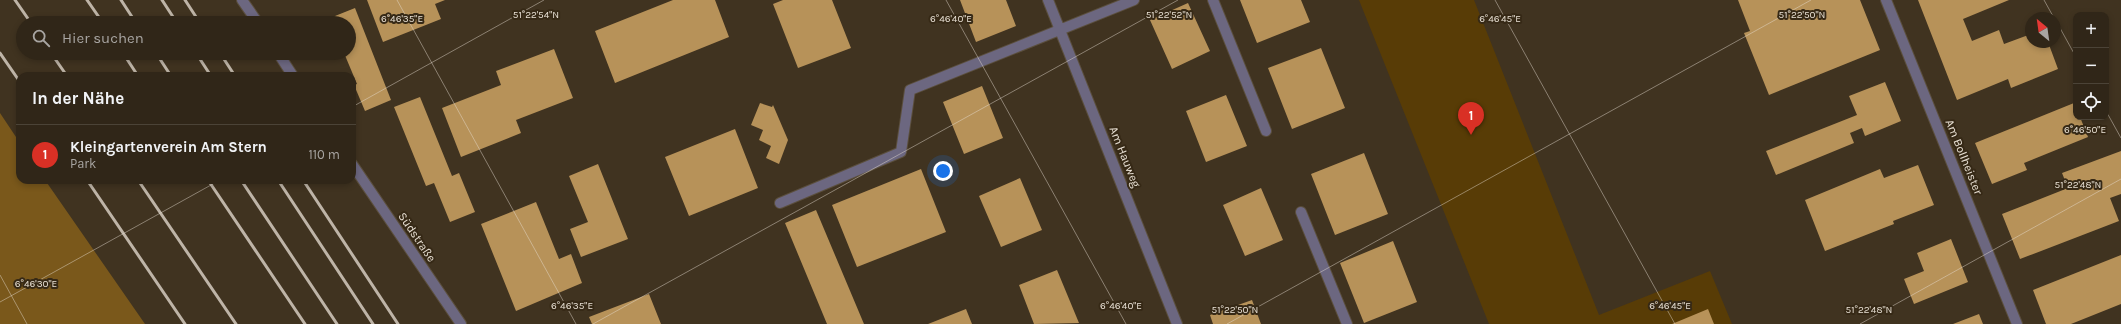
<!DOCTYPE html>
<html lang="de">
<head>
<meta charset="utf-8">
<style>
	:root { --surface:#302618; --page:#3c3225; --text:#f1f3f6; --muted:#a8a5a2; --line:#4b4337; --accent:#d93025 }
	body { margin:0; font-family:Karla,sans-serif; background:var(--page); color:var(--text) }
	.controls { position:absolute; right:12px; top:12px; display:grid; overflow:hidden; border-radius:8px; box-shadow:0 2px 6px #0003 }
	.controls button { width:36px; height:36px; display:grid; place-items:center; padding:0; border:0; border-bottom:1px solid var(--line); background:var(--surface); color:var(--text); font:20px sans-serif }
	.compass { position:absolute; left:2025px; top:12px; width:36px; height:36px; border-radius:50%; background:var(--surface); box-shadow:0 2px 6px #0003; rotate:331deg }
	.you { position:absolute; left:943px; top:171px; width:14px; height:14px; margin:-10px; border:3px solid #fff; border-radius:50%; background:#1a73e8; box-shadow:0 0 0 6px #1a73e833 }
	.badge { display:grid; place-items:center; width:26px; height:26px; border-radius:50%; background:var(--accent); color:#fff; font-size:13px; font-weight:700 }
	.pin { position:absolute; translate:-50% -33px; filter:drop-shadow(0 1px 2px #0008) }
	.pin::after { content:''; position:absolute; top:21px; width:14px; height:12px; background:inherit; clip-path:polygon(0 0,100% 0,50% 100%) }
	.list { margin:0; padding:0; list-style:none }
	h2 { display:flex; justify-content:space-between; align-items:center; height:52px; margin:0; padding:0 16px; font-size:17px }
	h2 small { font-size:13px; font-weight:400; color:var(--muted) }
	.list li { display:grid; grid-template-columns:26px 1fr auto; gap:12px; align-items:center; box-sizing:border-box; height:60px; padding:0 16px; border-top:1px solid var(--line) }
	.list b { display:block; font-size:15px; white-space:nowrap }
	.list p { margin:0; font-size:13px; white-space:nowrap; color:var(--muted) }
	.list em { font-size:13px; font-style:normal; color:var(--muted) }
	.icon { flex:none; width:22px; height:22px; fill:none; stroke:currentColor; stroke-width:2; stroke-linecap:round; stroke-linejoin:round }
	.map { position:relative; flex:none; width:2121px; height:324px; overflow:hidden }
	.search { position:absolute; background:var(--surface); box-shadow:0 2px 6px #0003; left:16px; top:16px; width:340px; height:44px; display:flex; align-items:center; gap:10px; box-sizing:border-box; padding:0 14px; border-radius:22px; color:var(--muted); font-size:15px }
	.panel { position:absolute; background:var(--surface); box-shadow:0 2px 6px #0003; left:16px; top:72px; width:340px; height:112px; border-radius:12px }
	.map>svg:first-child { display:block }
	.green { fill:#583c06 }
	.forest { fill:#7a581b }
	.building { fill:#b79259 }
	.lines { fill:none; stroke-linecap:round; stroke-linejoin:round }
	.minor-casing { stroke:#5b4f3d; stroke-width:12 }
	.minor { stroke:#6c6780; stroke-width:10 }
	.rail { stroke:#beb4a7; stroke-width:3 }
	.ticks { fill:none; stroke:#e9e1d5; stroke-width:1; stroke-opacity:0.45 }
	.labels { text-anchor:middle; stroke-width:4; stroke-linejoin:round; paint-order:stroke }
	.street-label { font-size:12px; fill:#e9e1d5; stroke:#362916 }
	.ticks-label { font-size:10px; text-anchor:middle; fill:#e9e1d5; stroke:#362916; stroke-width:4; stroke-linejoin:round; paint-order:stroke }
</style>
</head>
<body>
<div class="map">
<svg width="2121" height="324" viewBox="0 0 2121 324">
	<rect width="100%" height="100%" fill="#403320"/>
	<!-- green -->
	<path class="green" d="M1359 0H1474L1599 315 1710 271 1732 324H1489Z"/>
	<!-- forest -->
	<path class="forest" d="M0 113 20 143V180H45L145 324H0Z"/>
	<!-- building -->
	<path class="building" d="M367 0H445L435 4 441 19 383 42Z
		M673 0H715L729 37 615 83 595 31Z
		M783 0H832L851 48 798 68 773 4Z
		M960 0H1006L1016 26 976 42Z
		M1240 0H1301L1310 22 1257 43Z
		M1738 0H1860L1880 50 1769 95 1744 33 1750 31Z
		M1918 0H2009L1963 19 1972 41 1999 30 2004 44 2031 34V42H2048L2058 69 2011 88 2008 79 1957 100Z
		M1188 3 1210 51 1172 69 1150 20Z
		M355 8 391 100 365 111 354 85 357 84 344 53H349V23H332L330 18Z
		M2055 24 2060 33 2055 35Z
		M1321 48 1345 108 1292 129 1268 68Z
		M554 49 573 98 516 120 521 133 461 157 442 108 501 85 496 71Z
		M1885 82 1901 121 1865 136 1862 128 1850 133 1854 143 1776 175 1766 151 1857 115 1849 96Z
		M982 86 1003 138 964 154 943 102Z
		M1226 95 1247 146 1206 162 1186 111Z
		M420 97 452 176 459 173 475 212 450 222 434 183 426 186 394 107Z
		M760 103 772 107 773 105 788 140 779 164 766 158 771 146 759 140 763 130 751 125Z
		M2074 103 2076 117H2080L2088 137 2024 163 2027 170 1992 184 1975 143Z
		M735 129 758 188 689 216 665 157Z
		M2121 151V194L2110 198 2119 221 2020 259 2002 214 2068 188 2062 173Z
		M1364 153 1388 214 1335 235 1311 174Z
		M598 164 628 239 581 257 570 229 588 222 569 176Z
		M1918 165 1934 205 1893 221 1894 224 1825 251 1805 200 1880 169 1884 178Z
		M921 169 946 232 857 267 832 205Z
		M1020 178 1042 230 1001 247 979 196Z
		M1261 188 1283 240 1245 256 1223 205Z
		M536 202 559 259 571 254 582 283 516 311 481 224Z
		M816 210 864 324H827L785 223Z
		M1951 239 1968 282 1914 304 1904 279 1924 271 1917 253Z
		M1393 241 1417 302 1364 323 1340 263Z
		M2121 255V304L2071 324H2046L2033 290Z
		M1057 270 1079 323 1034 324 1019 285Z
		M649 294 661 324H592L589 317Z
		M1252 300 1261 324H1213L1210 315Z
		M966 309 972 324H928Z
		M1708 309 1714 324H1672Z
		M1979 314 1983 324H1953Z"/>
	<g class="lines">
		<defs>
			<path id="minor" d="M242 0 258 23
				M1048 0 1177 324
				M1213 0 1266 131
				M1886 0 2017 324
				M278 53 293 76
				M352 164 461 324
				M780 203 901 152 910 90 1134 0
				M1301 212 1347 324"/>
		</defs>
		<!-- minor casing -->
		<use href="#minor" class="minor-casing"/>
		<!-- minor -->
		<use href="#minor" class="minor"/>
		<!-- rail -->
		<path class="rail" d="M15 0 31 23
			M87 0 103 23
			M121 0 136 23
			M162 0 177 23
			M185 0 200 23
			M0 53 20 82
			M51 53 67 76
			M123 53 138 76
			M156 53 171 76
			M196 53 211 76
			M220 53 235 76
			M87 180 185 324
			M138 180 236 324
			M208 180 305 324
			M241 180 337 324
			M278 180 373 324
			M303 180 398 324"/>
	</g>
	<!-- ticks -->
	<path class="ticks" d="M397 0 576 324M946 0 1126 324M1495 0 1675 324M2044 0 2054 18M2055 19 2076 57M352 107 544 0M2106 111 2121 138M0 275 27 324M0 302 220 180M593 324 1178 0M1227 324 1811 0M1860 324 2121 179"/>
	<g class="labels">
		<!-- street labels -->
		<g class="street-label">
			<text transform="translate(1125 157) rotate(68)" y="4">Am Hauweg</text>
			<text transform="translate(1964 157) rotate(68)" y="4">Am Bollheister</text>
			<text transform="translate(417 237) rotate(56)" y="4">Südstraße</text>
		</g>
	</g>
	<g class="ticks-label">
		<text x="1169" y="18">51°22'52"N</text>
		<text x="1802" y="18">51°22'50"N</text>
		<text x="536" y="18">51°22'54"N</text>
		<text x="402" y="22">6°46'35"E</text>
		<text x="951" y="22">6°46'40"E</text>
		<text x="1500" y="22">6°46'45"E</text>
		<text x="2085" y="133">6°46'50"E</text>
		<text x="2078" y="188">51°22'48"N</text>
		<text x="36" y="287">6°46'30"E</text>
		<text x="572" y="309">6°46'35"E</text>
		<text x="1121" y="309">6°46'40"E</text>
		<text x="1670" y="309">6°46'45"E</text>
		<text x="1235" y="313">51°22'50"N</text>
		<text x="1869" y="313">51°22'48"N</text>
	</g>
</svg>
<div class="controls">
<button>+</button>
<button>−</button>
<button><svg class="icon" aria-label="locate" viewBox="0 0 24 24"><circle cx="12" cy="12" r="6"/><path d="M12 2v4M12 18v4M2 12h4M18 12h4"/></svg></button>
</div>
<svg class="compass" viewBox="-18 -18 36 36"><path d="M0-13l5 13h-10z" fill="#e53935"/><path d="M0 13l5-13h-10z" fill="#a8a5a2"/></svg>
<div class="you"></div>
<div class="pin badge" style="left:1471px;top:135px">1</div>
<div class="search"><svg class="icon" aria-label="search" viewBox="0 0 24 24"><circle cx="10" cy="10" r="6"/><path d="M15 15l6 6"/></svg>Hier suchen</div>
<section class="panel">
<h2>In der Nähe<small></small></h2>
<ul class="list">
<li><span class="badge">1</span><div><b>Kleingartenverein Am Stern</b><p>Park</p></div><em>110 m</em></li>
</ul>
</section>
</div>
</body>
</html>
